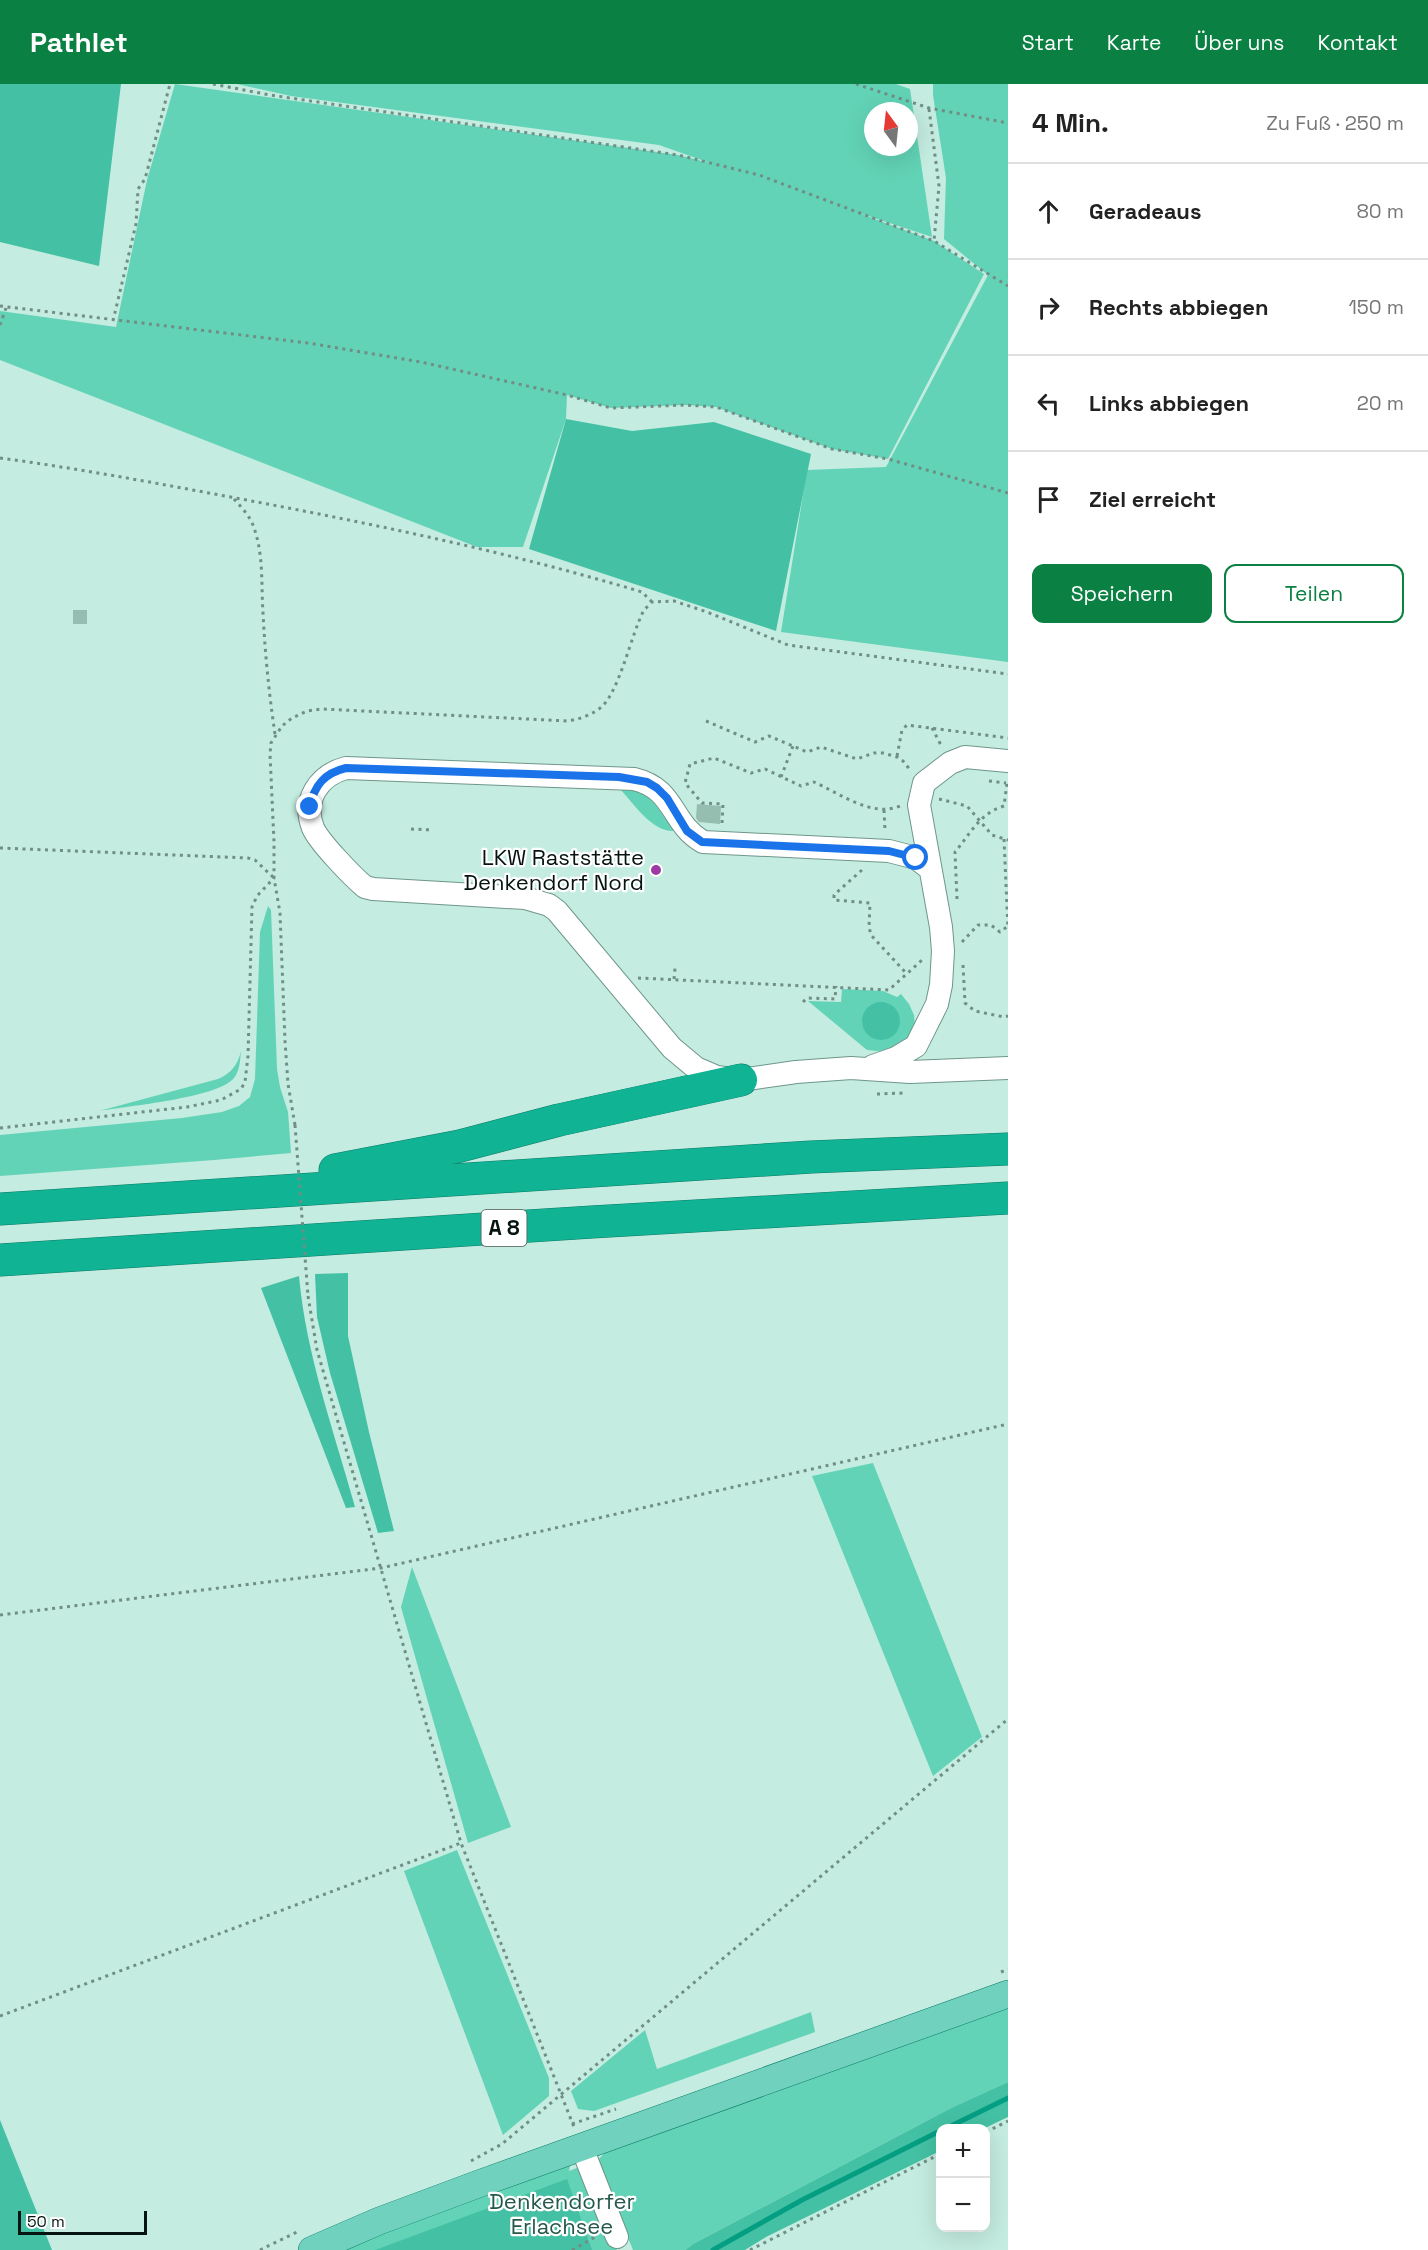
<!DOCTYPE html>
<html lang="de">
<head>
<meta charset="utf-8">
<style>
	:root { --surface:#fff; --page:#f6f6f6; --text:#222; --muted:#767676; --line:#e0e0e0; --accent:#0b8043 }
	body { margin:0; font-family:"Space Grotesk",sans-serif; background:var(--page); color:var(--text) }
	.controls { position:absolute; right:18px; bottom:18px; display:grid; overflow:hidden; border-radius:12px; box-shadow:0 6px 24px #0002 }
	.controls button { width:54px; height:54px; display:grid; place-items:center; padding:0; border:0; border-bottom:2px solid var(--line); background:var(--surface); color:var(--text); font:30px sans-serif }
	.compass { position:absolute; left:864px; top:18px; width:54px; height:54px; border-radius:50%; background:var(--surface); box-shadow:0 6px 24px #0002; rotate:345deg }
	.scale { position:absolute; left:18px; bottom:15px; width:129px; box-sizing:border-box; padding-left:6px; border:3px solid #051410; border-top:0; font-size:16px; line-height:21px; white-space:nowrap; color:#051410; -webkit-text-stroke:4px #fff; paint-order:stroke }
	.stop { position:absolute; width:18px; height:18px; margin:-14px; border:4px solid #1a73e8; border-radius:50%; background:#fff }
	.stop.end { background:#1a73e8; border-color:#fff; box-shadow:0 2px 6px #0008 }
	.list { margin:0; padding:0; list-style:none }
	h2 { display:flex; justify-content:space-between; align-items:center; height:78px; margin:0; padding:0 24px; font-size:26px }
	h2 small { font-size:20px; font-weight:400; color:var(--muted) }
	.list li { display:grid; grid-template-columns:39px 1fr auto; gap:18px; align-items:center; box-sizing:border-box; height:96px; padding:0 24px; border-top:2px solid var(--line) }
	.list b { display:block; font-size:22px; white-space:nowrap }
	.list em { font-size:20px; font-style:normal; color:var(--muted) }
	.actions { display:flex; gap:12px; padding:18px 24px }
	.actions a { flex:1; padding:14px 0; border:2px solid var(--accent); border-radius:12px; text-align:center; font-size:21px; color:var(--accent) }
	.actions .main { background:var(--accent); color:#fff }
	.icon { flex:none; width:33px; height:33px; fill:none; stroke:currentColor; stroke-width:2; stroke-linecap:round; stroke-linejoin:round }
	.map { position:relative; flex:none; width:1008px; height:2166px; overflow:hidden }
	header { display:flex; align-items:center; gap:36px; box-sizing:border-box; height:84px; padding:0 30px; background:var(--accent); color:#fff }
	header strong { font-size:28px }
	nav { display:flex; gap:33px; margin-inline-start:auto; font-size:21px }
	main { display:flex }
	aside { flex:1; background:var(--surface) }
	.map>svg:first-child { display:block }
	.green { fill:#62d3b6; fill-rule:evenodd }
	.forest { fill:#44c1a4 }
	.lines { fill:none; stroke-linecap:round; stroke-linejoin:round }
	.stream { stroke:#049e83; stroke-width:5 }
	.building { fill:#95bdb0 }
	.minor-casing { stroke:#6f968a; stroke-width:24 }
	.major-casing { stroke:#0c7b66; stroke-width:28 }
	.highway-casing { stroke:#0c7b66; stroke-width:33 }
	.path { stroke:#718e86; stroke-width:3; stroke-dasharray:3 4.5; stroke-linecap:butt }
	.minor { stroke:#fff; stroke-width:22 }
	.major { stroke:#70d1bf; stroke-width:27 }
	.highway { stroke:#10b394; stroke-width:32 }
	.path-bridge { stroke:#718e86; stroke-width:3; stroke-dasharray:3 4.5; stroke-linecap:butt }
	.route { stroke:#1a73e8; stroke-width:8 }
	.poi-dot { fill:#9b3ba3; stroke:#fff; stroke-width:2 }
	.labels { text-anchor:middle; stroke-width:4.5; stroke-linejoin:round; paint-order:stroke }
	.shield { fill:#fff; stroke:#505a58; stroke-width:1.5 }
	.shield-label { font-size:21px; font-weight:bold; fill:#051410 }
	.poi-label { font-size:22px; fill:#051410; stroke:#fff; text-anchor:end }
	.park-label { font-size:22px; fill:#25584b; stroke:#fff }
</style>
</head>
<body>
<header>
<strong>Pathlet</strong>
<nav><a>Start</a><a>Karte</a><a>Über uns</a><a>Kontakt</a></nav>
</header>
<main>
<div class="map">
<svg width="1008" height="2166" viewBox="0 0 1008 2166">
	<rect width="100%" height="100%" fill="#c4ece0"/>
	<!-- green -->
	<path class="green" d="M175 0 678 71 710 79 659 61 291 12 237 0H896L910 5 932 153 856 128 934 157 984 190 888 375 832 365 716 323 685 321 611 324 567 311 566 335 523 463H477L0 276V227L116 243 147 96ZM873 27H909V63H873Z
		M933 0H1008V578L781 548 807 386 886 383 988 191 944 155 946 94 933 11Z
		M620 705 647 708 674 747C652 748 634 720 620 705Z
		M268 822 271 826 277 985 280 1003 288 1028 291 1069 214 1076 0 1092V1051L182 1034 222 1028 239 1022 250 1013 255 995 260 848Z
		M842 905 883 907 897 913 901 910 909 920 914 931 915 942 911 952 890 966 878 967 867 966 808 917 841 918ZM887 919 897 927 898 945C887 961 867 957 862 938Z
		M241 967C240 977 240 986 234 994 218 1014 127 1022 99 1027L218 995C230 990 238 981 241 967Z
		M873 1379 982 1653 933 1692 812 1392Z
		M412 1483 511 1743 468 1759 401 1523Z
		M457 1766 549 1994V2012L503 2051 404 1787Z
		M1008 1919V1998L953 2023 693 2160 685 2166H633L597 2077 611 2062Z
		M811 1928 815 1948 594 2027 578 2025 571 2007 645 1946 657 1985Z
		M571 2077 569 2087 582 2082 617 2166H340Z"/>
	<!-- forest -->
	<path class="forest" d="M0 0H121L99 182 0 158Z
		M566 335 632 347 714 338 811 370 776 547 529 465Z
		M862 937a19 19 0 1 1 38 0a19 19 0 1 1-38 0Z
		M348 1189V1252L369 1348 394 1447 378 1449 330 1289 317 1233 315 1190Z
		M299 1192C306 1271 334 1347 355 1423L346 1424 261 1204Z
		M1008 1998V2033L985 2044H940V2067L766 2153 745 2166H685L693 2160 953 2023Z
		M0 2036 52 2166H0Z
		M567 2095 592 2166H375Z"/>
	<g class="lines">
		<!-- stream -->
		<path class="stream" d="M947 2044 1008 2014
			M713 2166 802 2116 940 2047"/>
	</g>
	<!-- building -->
	<path class="building" d="M73 526H87V540H73Z
		M697 720 721 722 720 740 699 738 696 734Z"/>
	<g class="lines">
		<defs>
			<path id="minor" d="M929 784 916 774 889 767 703 758C670 739 676 705 634 695L346 684C319 691 302 716 313 744 319 758 353 793 365 803L373 805 525 814 549 821 557 827 672 964 696 984 717 993 741 996 796 988 851 984 910 988 1008 984
				M873 982 896 974 916 962 937 920 941 901 943 867 941 843 919 721 924 699 950 679 965 673 1008 677
				M582 2064 617 2153"/>
			<path id="major" d="M312 2166 379 2137 481 2099 1008 1910"/>
			<path id="highway" d="M335 1086 460 1062 559 1036 741 996
				M0 1125 811 1073 1008 1065
				M0 1176 592 1138 1008 1114"/>
		</defs>
		<!-- minor casing -->
		<use href="#minor" class="minor-casing"/>
		<!-- major casing -->
		<use href="#major" class="major-casing"/>
		<!-- highway casing -->
		<use href="#highway" class="highway-casing"/>
		<!-- path -->
		<path class="path" d="M213 0 270 11 678 71 759 91 934 157 1008 202
			M856 0 929 24 1008 39
			M929 25 939 102 934 157
			M0 222 308 259 421 278 567 311 611 324 685 321 716 323 832 365 888 375 1008 409
			M113 237 136 140 138 105 145 95 170 0
			M0 241 6 224
			M0 374C75 384 150 398 225 412 365 438 505 467 642 508L652 518
			M234 415C241 423 249 431 253 441 264 470 261 500 263 529 265 569 269 610 275 650
			M706 637 755 658 769 652 807 668 821 663 857 675 874 669H883L897 673 903 677 911 687
			M932 644 942 663
			M897 672 902 646 907 641 1008 654
			M781 693 793 662
			M989 697 1006 699
			M939 715 967 722 992 751 1008 756
			M884 726 885 746
			M722 739 723 720 702 719 685 699 690 680 714 674 751 689 765 685 801 702 814 698C839 709 872 734 900 722
			M411 745 433 746
			M1004 755 1008 845
			M0 764 248 774 255 776 274 794
			M862 786 834 811V816L870 819 869 843 871 851 907 890
			M957 815 955 768C970 750 980 729 1004 722L1007 699
			M962 858 978 841H991L1000 848 1008 842
			M963 881 965 919 975 927 1004 933 1008 932
			M638 894 889 906 922 876
			M674 895 675 884
			M803 918 807 914 835 915 836 902
			M877 1010 904 1009
			M295 1041 288 1000 285 957 280 829 274 794V758L270 670 271 659 282 642 292 634 307 627 322 625 568 637C579 635 589 632 599 625 619 611 631 550 644 526L652 518 674 517 707 528 788 561 1008 590
			M0 1044 187 1023 221 1016 241 1005 245 998 248 972 252 823 257 812 274 794
			M308 1212 317 1266 461 1759 574 2043
			M0 1531 381 1484 1008 1340
			M1001 1888 1008 1885
			M0 1932 461 1759
			M572 2040 616 2025
			M986 2048 1008 2037
			M471 2077 502 2060 1008 1635
			M260 2166 299 2147
			M572 2166 597 2152
			M750 2166 940 2070"/>
		<!-- minor -->
		<use href="#minor" class="minor"/>
		<!-- major -->
		<use href="#major" class="major"/>
		<!-- highway -->
		<use href="#highway" class="highway"/>
		<!-- path-bridge -->
		<path class="path-bridge" d="M295 1041 308 1212"/>
	</g>
	<g class="lines">
		<!-- route -->
		<path class="route" d="M310 723C314 701 325 689 346 684L619 693 647 698 657 704 667 714 687 747 702 758 889 767 916 774"/>
	</g>
	<!-- markers -->
	<circle class="poi-dot" cx="656" cy="786" r="6"/>
	<g class="labels">
		<!-- shield labels -->
		<rect class="shield" x="481.5" y="1126" width="45" height="36" rx="4.5"/>
		<g class="shield-label">
			<text x="504" y="1151">A 8</text>
		</g>
		<!-- poi labels -->
		<g class="poi-label">
			<text x="644" y="781">LKW Raststätte<tspan x="644" dy="25">Denkendorf Nord</tspan></text>
		</g>
		<!-- park labels -->
		<g class="park-label">
			<text x="562" y="2125">Denkendorfer<tspan x="562" dy="25">Erlachsee</tspan></text>
		</g>
	</g>
</svg>
<div class="controls">
<button>+</button>
<button>−</button>
</div>
<svg class="compass" viewBox="-18 -18 36 36"><path d="M0-13l5 13h-10z" fill="#e53935"/><path d="M0 13l5-13h-10z" fill="#767676"/></svg>
<div class="scale">50 m</div>
<div class="stop" style="left:916px;top:774px"></div>
<div class="stop end" style="left:310px;top:723px"></div>
</div>
<aside>
<h2>4 Min.<small>Zu Fuß · 250 m</small></h2>
<ul class="list">
<li><svg class="icon" aria-label="ahead" viewBox="0 0 24 24"><path d="M12 20V5M6 11l6-6 6 6"/></svg><div><b>Geradeaus</b></div><em>80 m</em></li>
<li><svg class="icon" aria-label="right" viewBox="0 0 24 24"><path d="M7 20v-9h11M14 6l5 5-5 5"/></svg><div><b>Rechts abbiegen</b></div><em>150 m</em></li>
<li><svg class="icon" aria-label="left" viewBox="0 0 24 24"><path d="M17 20v-9H6M10 6l-5 5 5 5"/></svg><div><b>Links abbiegen</b></div><em>20 m</em></li>
<li><svg class="icon" aria-label="arrive" viewBox="0 0 24 24"><path d="M6 21V4h12l-3 4 3 4H6"/></svg><div><b>Ziel erreicht</b></div></li>
</ul>
<div class="actions"><a class="main">Speichern</a><a>Teilen</a></div>
</aside>
</main>
</body>
</html>
